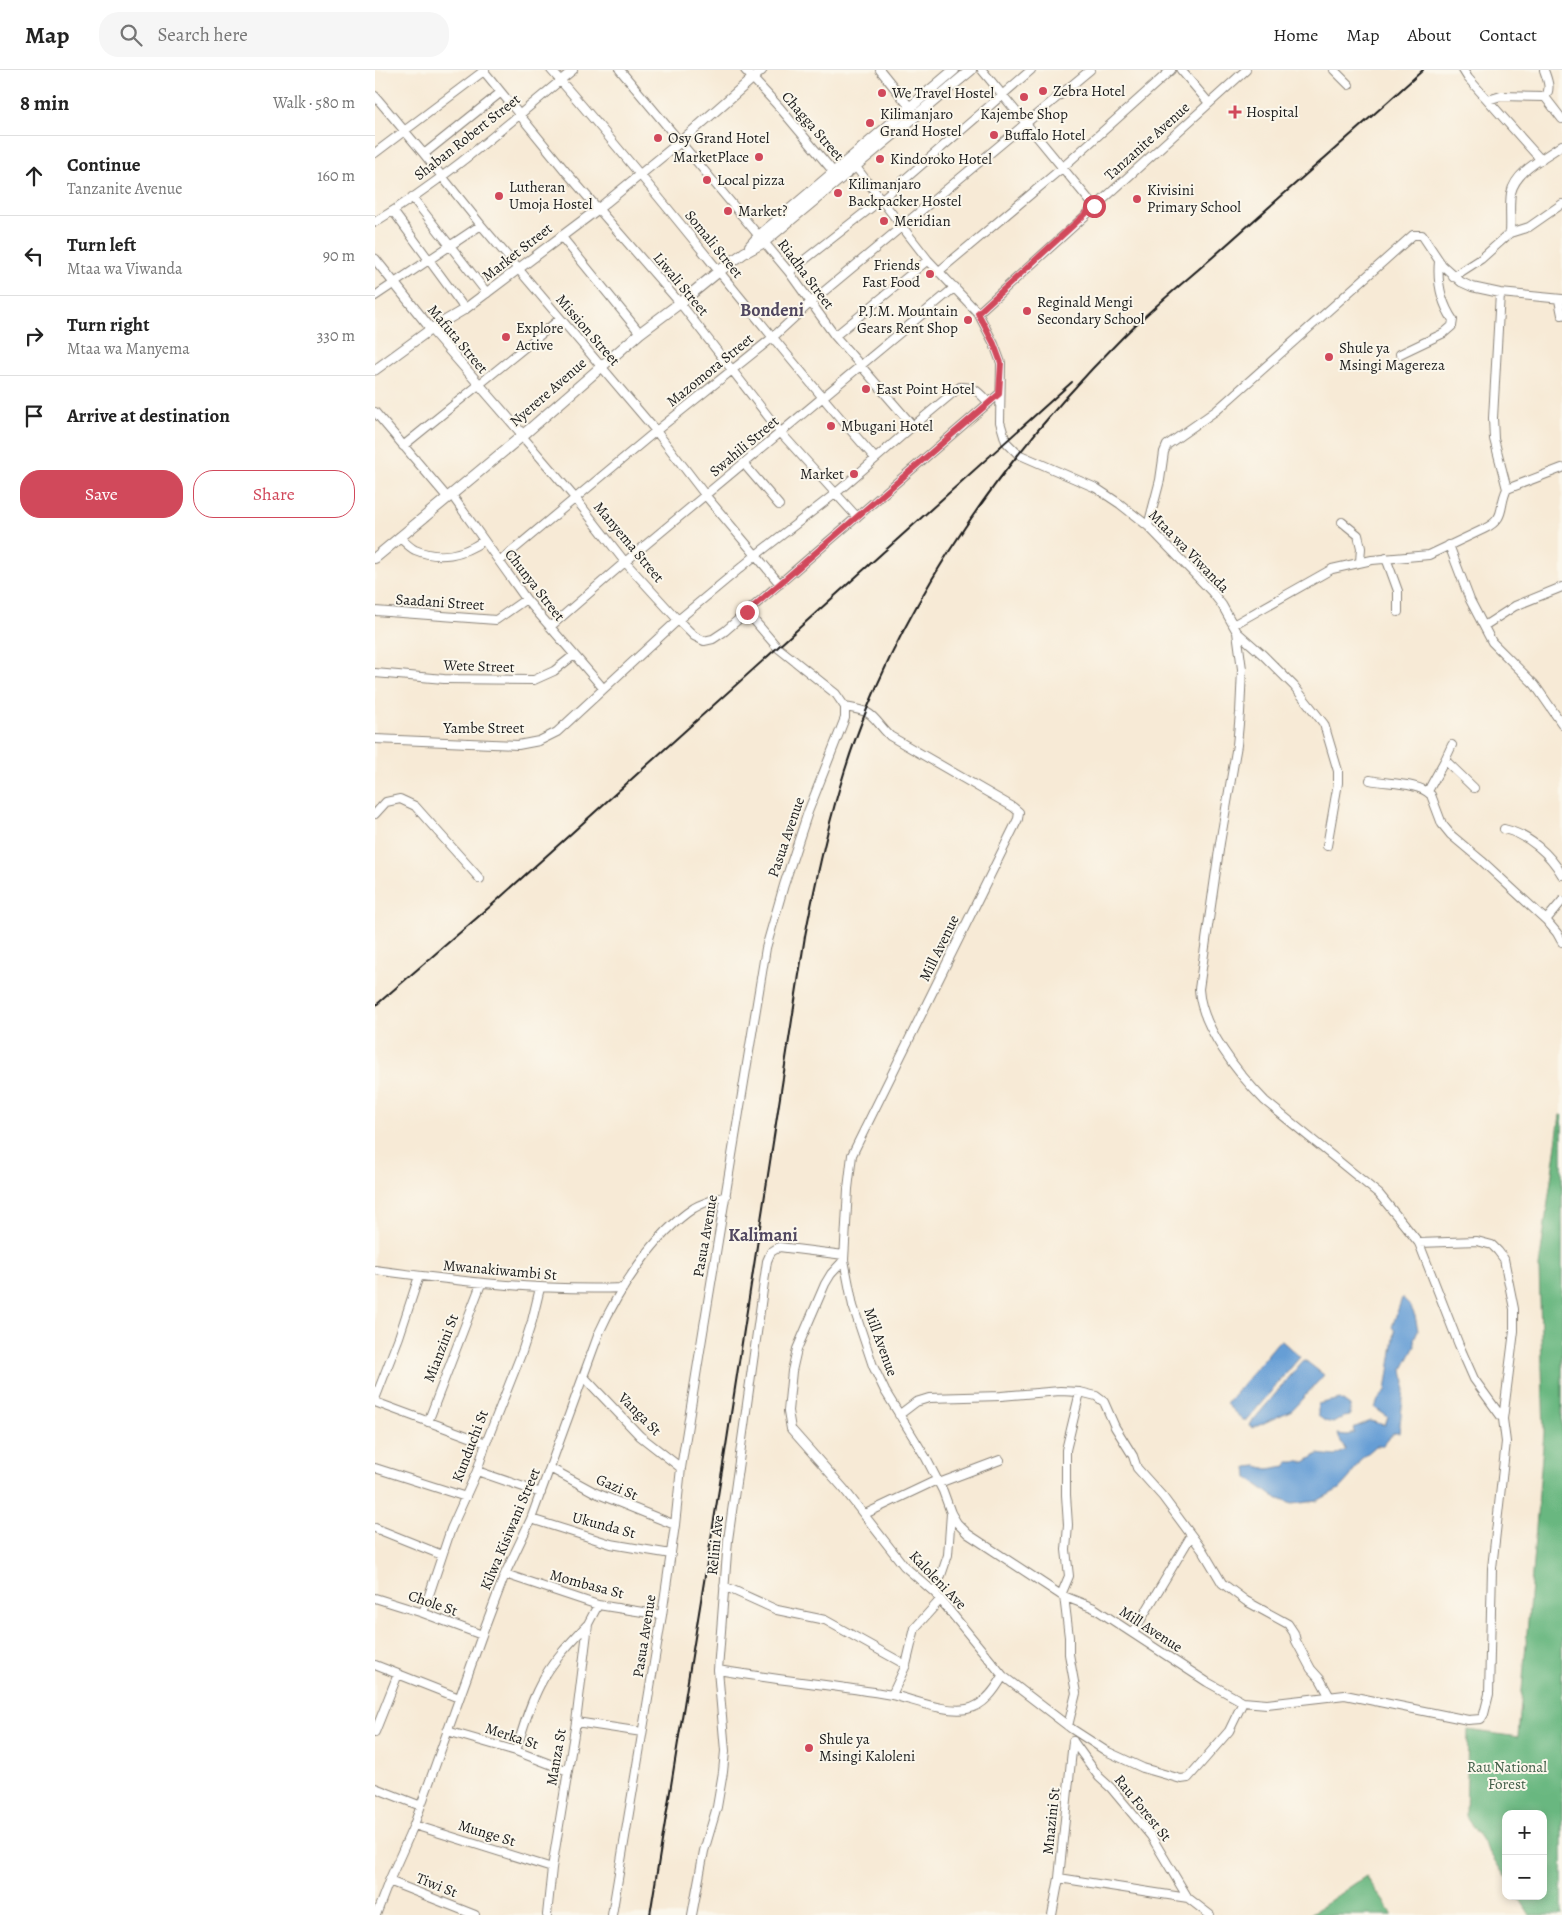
<!DOCTYPE html>
<html lang="en">
<head>
<meta charset="utf-8">
<style>
	:root { --surface:#fff; --page:#f6f6f6; --text:#222; --muted:#767676; --line:#e0e0e0; --accent:#d1495b }
	body { margin:0; font-family:Alegreya,serif; background:var(--page); color:var(--text) }
	.controls { position:absolute; right:15px; bottom:15px; display:grid; overflow:hidden; border-radius:10px; box-shadow:0 2px 8px #0003 }
	.controls button { width:45px; height:45px; display:grid; place-items:center; padding:0; border:0; border-bottom:1px solid var(--line); background:var(--surface); color:var(--text); font:25px sans-serif }
	.stop { position:absolute; width:15px; height:15px; margin:-11px; border:4px solid #d1495b; border-radius:50%; background:#fff }
	.stop.end { background:#d1495b; border-color:#fff; box-shadow:0 1px 5px #0008 }
	.list { margin:0; padding:0; list-style:none }
	h2 { display:flex; justify-content:space-between; align-items:center; height:65px; margin:0; padding:0 20px; font-size:21px }
	h2 small { font-size:16px; font-weight:400; color:var(--muted) }
	.list li { display:grid; grid-template-columns:32px 1fr auto; gap:15px; align-items:center; box-sizing:border-box; height:80px; padding:0 20px; border-top:1px solid var(--line) }
	.list b { display:block; font-size:19px; white-space:nowrap }
	.list p { margin:0; font-size:16px; white-space:nowrap; color:var(--muted) }
	.list em { font-size:16px; font-style:normal; color:var(--muted) }
	.actions { display:flex; gap:10px; padding:15px 20px }
	.actions a { flex:1; padding:11px 0; border:1px solid var(--accent); border-radius:20px; text-align:center; font-size:18px; color:var(--accent) }
	.actions .main { background:var(--accent); color:#fff }
	.icon { flex:none; width:28px; height:28px; fill:none; stroke:currentColor; stroke-width:2; stroke-linecap:round; stroke-linejoin:round }
	.map { position:relative; flex:none; width:1187px; height:1845px; overflow:hidden }
	header { display:flex; align-items:center; gap:30px; box-sizing:border-box; height:70px; padding:0 25px; background:var(--surface); border-bottom:1px solid var(--line) }
	header strong { font-size:24px }
	nav { display:flex; gap:28px; margin-inline-start:auto; font-size:18px }
	.search { width:350px; height:45px; background:var(--page); display:flex; align-items:center; gap:12px; box-sizing:border-box; padding:0 18px; border-radius:20px; color:var(--muted); font-size:19px }
	main { display:flex }
	aside { flex:1; background:var(--surface) }
	.map>svg:first-child { display:block }
	.forest { fill:#69b780; stroke:#426a4e }
	.water { fill:#669ed5; stroke:#415d78 }
	.lines { fill:none; stroke-linecap:round; stroke-linejoin:round }
	.minor-casing { stroke:#8a8379; stroke-width:10 }
	.tertiary-casing { stroke:#8a8379; stroke-width:11 }
	.secondary-casing { stroke:#8a8379; stroke-width:12 }
	.minor { stroke:#fff; stroke-width:8 }
	.tertiary { stroke:#fff; stroke-width:9 }
	.secondary { stroke:#fff; stroke-width:10 }
	.rail { stroke:#1c1c1c; stroke-width:2 }
	.route { stroke:#d1495b; stroke-width:6 }
	.poi-dot { fill:#d1495b; stroke:#fbf7ec; stroke-width:2 }
	.labels { text-anchor:middle; stroke-width:4; stroke-linejoin:round; paint-order:stroke }
	.poi-label { font-size:15px; fill:#1c1c1c; stroke:#fbf7ec; text-anchor:start }
	.street-label { font-size:15px; fill:#1c1c1c; stroke:#fbf7ec }
	.park-label { font-size:15px; fill:#405d47; stroke:#fbf7ec }
	.quarter-label { font-size:18px; font-weight:bold; fill:#514860; stroke:#fbf7ec }
</style>
</head>
<body>
<header>
<strong>Map</strong>
<div class="search"><svg class="icon" aria-label="search" viewBox="0 0 24 24"><circle cx="10" cy="10" r="6"/><path d="M15 15l6 6"/></svg>Search here</div>
<nav><a>Home</a><a>Map</a><a>About</a><a>Contact</a></nav>
</header>
<main>
<aside>
<h2>8 min<small>Walk · 580 m</small></h2>
<ul class="list">
<li><svg class="icon" aria-label="ahead" viewBox="0 0 24 24"><path d="M12 20V5M6 11l6-6 6 6"/></svg><div><b>Continue</b><p>Tanzanite Avenue</p></div><em>160 m</em></li>
<li><svg class="icon" aria-label="left" viewBox="0 0 24 24"><path d="M17 20v-9H6M10 6l-5 5 5 5"/></svg><div><b>Turn left</b><p>Mtaa wa Viwanda</p></div><em>90 m</em></li>
<li><svg class="icon" aria-label="right" viewBox="0 0 24 24"><path d="M7 20v-9h11M14 6l5 5-5 5"/></svg><div><b>Turn right</b><p>Mtaa wa Manyema</p></div><em>330 m</em></li>
<li><svg class="icon" aria-label="arrive" viewBox="0 0 24 24"><path d="M6 21V4h12l-3 4 3 4H6"/></svg><div><b>Arrive at destination</b></div></li>
</ul>
<div class="actions"><a class="main">Save</a><a>Share</a></div>
</aside>
<div class="map">
<svg width="1187" height="1845" viewBox="0 0 1187 1845">
	<rect width="100%" height="100%" fill="#fbf7ec"/>
	<filter id="ink" filterUnits="userSpaceOnUse"><feTurbulence type="fractalNoise" baseFrequency=".02" numOctaves="2"/><feDisplacementMap in="SourceGraphic" scale="10" xChannelSelector="R" yChannelSelector="G"/><feConvolveMatrix kernelMatrix="1 2 1 2 8 2 1 2 1" color-interpolation-filters="sRGB"/></filter>
	<filter id="wash" filterUnits="userSpaceOnUse"><feTurbulence type="fractalNoise" baseFrequency=".0096" numOctaves="4" result="noise"/><feDisplacementMap in="SourceGraphic" scale="20" xChannelSelector="R" yChannelSelector="G"/><feGaussianBlur stdDeviation="1.12" result="paint"/><feColorMatrix in="noise" values="0 0 0 0 0 0 0 0 0 0 0 0 0 0 0 0 0 1.4 0 .05"/><feComposite in="paint" operator="in"/></filter>
	<g filter="url(#wash)">
		<rect width="100%" height="100%" fill="#f7ead6"/>
		<!-- forest -->
		<path class="forest" d="M1185 1045H1187V1845H1155L1143 1826H1168V1744H1131V1808L1091 1746 1093 1660 1143 1667 1169 1363 1164 1197Z
			M991 1806 1018 1845H934Z"/>
		<!-- water -->
		<path class="water" d="M1027 1228 1036 1237 1040 1246 1043 1260 1039 1269 1040 1276 1028 1299 1030 1312 1024 1363H1018L1007 1376H1001L985 1390 975 1407 964 1419 942 1431 917 1434 899 1427 873 1408 872 1397 882 1396 893 1399 911 1396 913 1392H930L943 1384 960 1386 970 1380C969 1374 964 1371 963 1364L972 1365 979 1363 978 1358 995 1351 1010 1355 1013 1347 1000 1338 1003 1330 1011 1321 1020 1261 1017 1257Z
			M907 1271 925 1287 872 1350H868L851 1334 903 1272Z
			M931 1291 949 1305 917 1340 878 1358 875 1356 876 1353 927 1292Z
			M965 1329 975 1336V1346L969 1347 958 1353 950 1351 943 1346V1334Z"/>
	</g>
	<g filter="url(#ink)">
		<g class="lines">
			<defs>
				<path id="minor" d="M108 0 192 103 305 233 406 363 482 447
					M176 0C288 126 388 262 500 388
					M245 0 414 202 460 266 538 356
					M370 0 405 38 462 106
					M505 0 538 41
					M607 0 719 136
					M806 0 834 33
					M959 0 974 15
					M1088 0 1093 8 1166 90
					M0 26 49 84 106 155 281 361 331 426 405 514
					M1170 27 1187 49
					M1113 30 1126 26 1170 27C1177 19 1172 9 1169 0
					M0 83 110 0
					M49 84 125 23
					M37 127 112 223
					M18 141 90 239
					M0 152C71 109 134 53 198 0
					M1135 163C1136 151 1134 136 1136 123 1141 100 1170 88 1187 75
					M186 166 265 263
					M414 202 507 129 656 0
					M563 202 687 98 796 0
					M1078 207 1106 189 1135 163 1154 157 1187 134
					M1125 223 1118 348 1119 369 1132 419
					M0 226 106 155
					M1184 230 1187 245
					M603 243 871 0
					M460 266 553 190
					M1025 284 1069 263 1077 256 1078 250C1066 232 1062 212 1064 191
					M0 342 72 427
					M147 366 200 428 250 492 303 550 319 566 329 571 338 569 350 561 624 324
					M28 376 185 249
					M369 394 404 435
					M76 424 151 529 228 618
					M967 452 983 465 986 478 985 492
					M773 456 785 410 789 382 792 375 842 340 1038 165H1047L1067 195 1086 212 1097 217 1125 223 1187 229
					M24 467C29 471 34 477 40 480 64 490 88 485 108 471
					M1074 475 1095 530 1117 572 1160 615 1187 654
					M1011 488 1023 521V542
					M125 491 281 361 397 268 435 233 715 0
					M0 541 121 550 151 529
					M858 555 957 499 997 490 1054 485 1109 459C1132 448 1123 437 1132 419L1187 398
					M1109 556 1140 536 1187 517
					M175 557 250 492 580 217
					M862 562 888 585 919 616 949 654 963 701V713L952 776
					M0 603 69 609 159 610 179 601 199 585
					M470 637C502 642 495 646 515 666L638 737 644 742 643 749 477 1085 473 1119 469 1190 478 1236 498 1296 510 1321 551 1388 568 1421 576 1443 582 1453 593 1464 686 1525 719 1538 832 1612 868 1632 892 1634 970 1625 1093 1650 1106 1649 1109 1644 1114 1624 1117 1498 1131 1372 1128 1349 1099 1309 1084 1275 1044 1173 1004 1124 890 1031C864 1005 826 957 824 919L845 773 862 675 865 643 867 599 862 562 847 535 837 522 773 456 745 434 721 418 643 384 631 372 625 352 626 293 619 274 603 243 553 190 477 92
					M0 669 143 675 164 671 182 662 303 550 381 485 461 423 538 356 585 317C600 316 604 323 614 333
					M1070 690 1099 718
					M995 710C1011 714 1044 712 1056 725L1067 754 1076 765 1107 791 1171 850 1182 863 1187 872
					M1053 721 1070 690 1077 675
					M0 744 11 732 25 729 40 736 105 809
					M1129 759C1154 765 1175 784 1187 805
					M1171 850 1187 831
					M1044 1173 1102 1171 1117 1175 1123 1181 1129 1189 1139 1239V1261L1128 1349
					M469 1190 456 1204 450 1214 422 1279 417 1301 413 1341 416 1359 469 1419 529 1496 560 1523 628 1606 697 1659 731 1681 768 1698 806 1709 813 1708 854 1661 868 1632
					M0 1200C83 1211 164 1221 248 1218
					M208 1306 265 1366 306 1398
					M0 1329 24 1267 44 1206
					M0 1332 111 1373
					M524 1345 541 1332 554 1328 626 1326 685 1321 705 1322 721 1326 729 1332 740 1357 758 1386 762 1398 788 1427 828 1481 847 1513 871 1531 913 1554 919 1563 921 1571 936 1599 945 1609 955 1627
					M53 1352 106 1214
					M0 1398 91 1427
					M175 1398 221 1423 300 1455
					M102 1401 166 1423
					M564 1413 625 1390
					M490 1444 562 1410
					M156 1449 236 1474 296 1484
					M0 1458 67 1485
					M130 1504 223 1535 287 1545
					M349 1516 402 1540 450 1550 531 1595
					M560 1523 573 1485 576 1443
					M686 1525 694 1506 691 1480 693 1455 691 1425V1380L705 1322
					M689 1526 694 1567V1584L701 1623 693 1656
					M0 1528 48 1543 107 1565
					M48 1543 76 1459 102 1401 111 1373 147 1282 157 1251 165 1218
					M758 1563 816 1466
					M0 1595 84 1628
					M343 1600C401 1610 459 1615 517 1625 539 1630 571 1643 592 1639 609 1636 620 1620 628 1606
					M517 1625 531 1595 540 1558 565 1530
					M201 1652 267 1662
					M72 1661 141 1681 193 1701
					M0 1662 23 1604
					M698 1671 724 1707 736 1718 776 1766 813 1828 835 1845
					M141 1681C148 1658 154 1636 165 1615 177 1591 195 1573 213 1554
					M0 1718 46 1736
					M39 1755 177 1798
					M684 1808 813 1828
					M14 1811 100 1845
					M1 1845 14 1811 39 1755 107 1565 130 1504 156 1449 224 1263C243 1221 279 1164 319 1138 329 1132 340 1129 351 1126
					M172 1845 177 1798 201 1652 213 1554 223 1535
					M237 1845 287 1545 300 1455 306 1398 329 1256 391 878 409 815 433 742 470 648V637L461 624 402 577 372 542
					M317 1845 329 1781 342 1737 348 1702 350 1681 343 1600 353 1470 392 1191 396 1182 404 1177 469 1185
					M677 1845 684 1808 698 1671"/>
				<path id="tertiary" d="M0 189 56 259 148 365
					M0 300 56 259 90 239 223 139 305 72 387 0"/>
				<path id="secondary" d="M375 176 384 166 579 0
					M0 488 147 366 265 263 305 233 343 202 369 183 389 172 596 0"/>
			</defs>
			<!-- minor casing -->
			<use href="#minor" class="minor-casing"/>
			<!-- tertiary casing -->
			<use href="#tertiary" class="tertiary-casing"/>
			<!-- secondary casing -->
			<use href="#secondary" class="secondary-casing"/>
			<!-- minor -->
			<use href="#minor" class="minor"/>
			<!-- tertiary -->
			<use href="#tertiary" class="tertiary"/>
			<!-- secondary -->
			<use href="#secondary" class="secondary"/>
			<!-- rail -->
			<path class="rail" d="M0 936 118 834 697 312
				M275 1845 351 1376 430 866C445 789 462 712 492 639 550 498 641 374 749 266 777 238 809 212 839 186 908 124 979 63 1048 0"/>
		</g>
	</g>
	<g class="lines" filter="url(#ink)">
		<!-- route -->
		<path class="route" d="M372 542 624 324 626 293 619 274 603 243 719 136"/>
	</g>
	<!-- markers -->
	<g class="poi-dot">
		<circle cx="668" cy="21" r="5"/>
		<circle cx="507" cy="23" r="5"/>
		<circle cx="649" cy="27" r="5"/>
		<path d="M857.5 34.5h5v5h5v5h-5v5h-5v-5h-5v-5h5z"/>
		<circle cx="495" cy="53" r="5"/>
		<circle cx="619" cy="65" r="5"/>
		<circle cx="283" cy="68" r="5"/>
		<circle cx="384" cy="87" r="5"/>
		<circle cx="505" cy="89" r="5"/>
		<circle cx="332" cy="110" r="5"/>
		<circle cx="463" cy="123" r="5"/>
		<circle cx="124" cy="126" r="5"/>
		<circle cx="762" cy="129" r="5"/>
		<circle cx="353" cy="141" r="5"/>
		<circle cx="509" cy="151" r="5"/>
		<circle cx="555" cy="204" r="5"/>
		<circle cx="652" cy="241" r="5"/>
		<circle cx="593" cy="250" r="5"/>
		<circle cx="131" cy="267" r="5"/>
		<circle cx="954" cy="287" r="5"/>
		<circle cx="491" cy="319" r="5"/>
		<circle cx="456" cy="356" r="5"/>
		<circle cx="479" cy="404" r="5"/>
		<circle cx="434" cy="1678" r="5"/>
	</g>
	<g class="labels">
		<!-- poi labels -->
		<g class="poi-label">
			<text x="678" y="26">Zebra Hotel</text>
			<text x="517" y="28">We Travel Hostel</text>
			<text x="871" y="47">Hospital</text>
			<text x="505" y="49">Kilimanjaro<tspan x="505" dy="17">Grand Hostel</tspan></text>
			<text x="649" y="49" text-anchor="middle">Kajembe Shop</text>
			<text x="629" y="70">Buffalo Hotel</text>
			<text x="293" y="73">Osy Grand Hotel</text>
			<text x="374" y="92" text-anchor="end">MarketPlace</text>
			<text x="515" y="94">Kindoroko Hotel</text>
			<text x="342" y="115">Local pizza</text>
			<text x="473" y="119">Kilimanjaro<tspan x="473" dy="17">Backpacker Hostel</tspan></text>
			<text x="134" y="122">Lutheran<tspan x="134" dy="17">Umoja Hostel</tspan></text>
			<text x="772" y="125">Kivisini<tspan x="772" dy="17">Primary School</tspan></text>
			<text x="363" y="146">Market?</text>
			<text x="519" y="156">Meridian</text>
			<text x="545" y="200" text-anchor="end">Friends<tspan x="545" dy="17">Fast Food</tspan></text>
			<text x="662" y="237">Reginald Mengi<tspan x="662" dy="17">Secondary School</tspan></text>
			<text x="583" y="246" text-anchor="end">P.J.M. Mountain<tspan x="583" dy="17">Gears Rent Shop</tspan></text>
			<text x="141" y="263">Explore<tspan x="141" dy="17">Active</tspan></text>
			<text x="964" y="283">Shule ya<tspan x="964" dy="17">Msingi Magereza</tspan></text>
			<text x="501" y="324">East Point Hotel</text>
			<text x="466" y="361">Mbugani Hotel</text>
			<text x="469" y="409" text-anchor="end">Market</text>
			<text x="444" y="1674">Shule ya<tspan x="444" dy="17">Msingi Kaloleni</tspan></text>
		</g>
		<!-- street labels -->
		<g class="street-label">
			<text transform="translate(438 56) rotate(49)" y="5">Chagga Street</text>
			<text transform="translate(92 67) rotate(-38)" y="5">Shaban Robert Street</text>
			<text transform="translate(772 71) rotate(-42)" y="5">Tanzanite Avenue</text>
			<text transform="translate(339 174) rotate(51)" y="5">Somali Street</text>
			<text transform="translate(142 182) rotate(-38)" y="5">Market Street</text>
			<text transform="translate(431 204) rotate(53)" y="5">Riadha Street</text>
			<text transform="translate(306 214) rotate(50)" y="5">Liwali Street</text>
			<text transform="translate(213 260) rotate(49)" y="5">Mission Street</text>
			<text transform="translate(83 269) rotate(50)" y="5">Mafuta Street</text>
			<text transform="translate(335 300) rotate(-39)" y="5">Mazomora Street</text>
			<text transform="translate(173 322) rotate(-41)" y="5">Nyerere Avenue</text>
			<text transform="translate(369 376) rotate(-40)" y="5">Swahili Street</text>
			<text transform="translate(254 472) rotate(50)" y="5">Manyema Street</text>
			<text transform="translate(814 481) rotate(46)" y="5">Mtaa wa Viwanda</text>
			<text transform="translate(160 515) rotate(52)" y="5">Chunya Street</text>
			<text transform="translate(65 532) rotate(4)" y="5">Saadani Street</text>
			<text transform="translate(104 596) rotate(2)" y="5">Wete Street</text>
			<text x="109" y="663">Yambe Street</text>
			<text transform="translate(411 767) rotate(-71)" y="5">Pasua Avenue</text>
			<text transform="translate(564 878) rotate(-64)" y="5">Mill Avenue</text>
			<text transform="translate(330 1166) rotate(-80)" y="5">Pasua Avenue</text>
			<text transform="translate(125 1200) rotate(5)" y="5">Mwanakiwambi St</text>
			<text transform="translate(506 1272) rotate(70)" y="5">Mill Avenue</text>
			<text transform="translate(66 1278) rotate(-69)" y="5">Mianzini St</text>
			<text transform="translate(265 1344) rotate(45)" y="5">Vanga St</text>
			<text transform="translate(95 1376) rotate(-69)" y="5">Kunduchi St</text>
			<text transform="translate(242 1417) rotate(24)" y="5">Gazi St</text>
			<text transform="translate(229 1455) rotate(15)" y="5">Ukunda St</text>
			<text transform="translate(135 1459) rotate(-67)" y="5">Kilwa Kisiwani Street</text>
			<text transform="translate(340 1475) rotate(-84)" y="5">Relini Ave</text>
			<text transform="translate(563 1510) rotate(46)" y="5">Kaloleni Ave</text>
			<text transform="translate(212 1514) rotate(15)" y="5">Mombasa St</text>
			<text transform="translate(58 1533) rotate(19)" y="5">Chole St</text>
			<text transform="translate(776 1559) rotate(33)" y="5">Mill Avenue</text>
			<text transform="translate(269 1566) rotate(-81)" y="5">Pasua Avenue</text>
			<text transform="translate(137 1666) rotate(18)" y="5">Merka St</text>
			<text transform="translate(181 1687) rotate(-80)" y="5">Manza St</text>
			<text transform="translate(768 1738) rotate(51)" y="5">Rau Forest St</text>
			<text transform="translate(676 1751) rotate(-84)" y="5">Mnazini St</text>
			<text transform="translate(112 1763) rotate(17)" y="5">Munge St</text>
			<text transform="translate(62 1815) rotate(22)" y="5">Tiwi St</text>
		</g>
		<!-- park labels -->
		<g class="park-label">
			<text x="1132" y="1702">Rau National<tspan x="1132" dy="17">Forest</tspan></text>
		</g>
		<!-- quarter labels -->
		<g class="quarter-label">
			<text x="397" y="246">Bondeni</text>
			<text x="388" y="1171">Kalimani</text>
		</g>
	</g>
</svg>
<div class="controls">
<button>+</button>
<button>−</button>
</div>
<div class="stop" style="left:719px;top:136px"></div>
<div class="stop end" style="left:372px;top:542px"></div>
</div>
</main>
</body>
</html>
